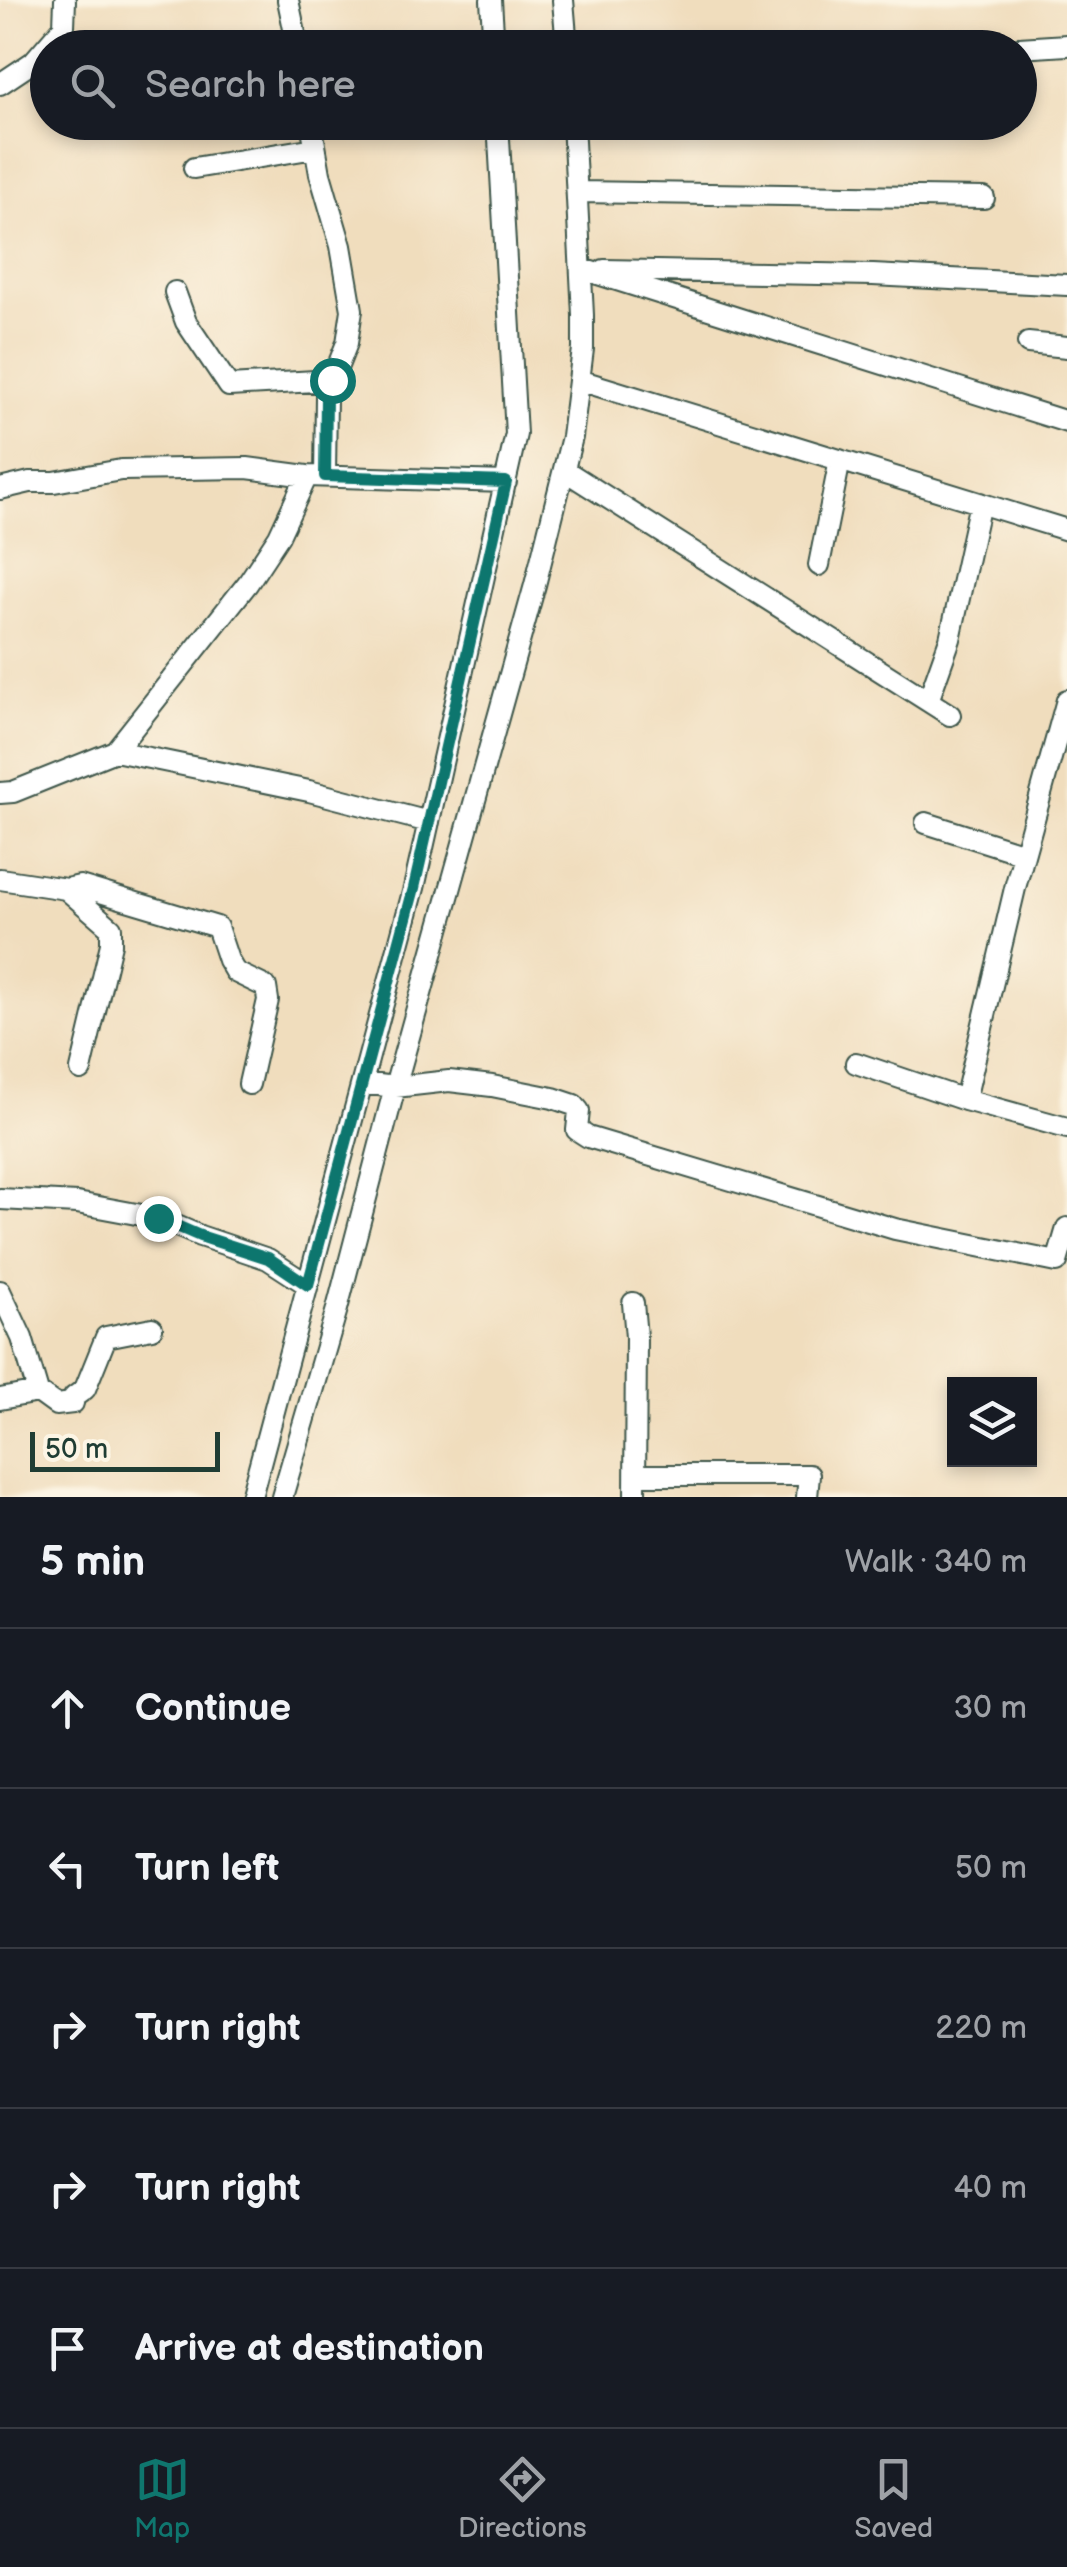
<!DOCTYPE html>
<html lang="en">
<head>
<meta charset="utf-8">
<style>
	:root { --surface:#171b24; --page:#242831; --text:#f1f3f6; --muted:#9ea1a6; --line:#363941; --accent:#0f766e }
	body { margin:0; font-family:"Balsamiq Sans",sans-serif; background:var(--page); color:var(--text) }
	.controls { position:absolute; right:30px; bottom:30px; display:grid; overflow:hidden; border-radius:0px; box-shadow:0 5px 15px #0003 }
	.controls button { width:90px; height:90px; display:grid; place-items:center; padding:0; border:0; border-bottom:2px solid var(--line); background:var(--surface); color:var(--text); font:50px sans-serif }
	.scale { position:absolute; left:30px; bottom:25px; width:190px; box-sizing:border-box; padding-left:10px; border:5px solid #1f3d34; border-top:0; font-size:28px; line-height:35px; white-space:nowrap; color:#1f3d34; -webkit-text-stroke:8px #fcf5e5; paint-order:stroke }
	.stop { position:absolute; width:30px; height:30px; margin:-22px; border:8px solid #0f766e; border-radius:50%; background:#fff }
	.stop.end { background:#0f766e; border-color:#fff; box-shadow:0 2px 10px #0008 }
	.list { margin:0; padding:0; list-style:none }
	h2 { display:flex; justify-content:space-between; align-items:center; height:130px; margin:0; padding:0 40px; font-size:42px }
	h2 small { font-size:32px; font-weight:400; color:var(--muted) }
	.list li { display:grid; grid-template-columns:65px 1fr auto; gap:30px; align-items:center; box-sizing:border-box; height:160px; padding:0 40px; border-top:2px solid var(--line) }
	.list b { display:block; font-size:38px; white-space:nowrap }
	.list em { font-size:32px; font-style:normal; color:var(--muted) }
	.icon { flex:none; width:55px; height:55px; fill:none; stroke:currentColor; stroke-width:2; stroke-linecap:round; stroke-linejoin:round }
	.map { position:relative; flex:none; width:1067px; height:1497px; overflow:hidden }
	.search { position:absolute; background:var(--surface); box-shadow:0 5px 15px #0003; left:30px; right:30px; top:30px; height:110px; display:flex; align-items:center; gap:25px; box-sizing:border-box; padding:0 35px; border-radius:55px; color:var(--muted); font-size:38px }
	.sheet { height:930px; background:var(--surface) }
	nav { display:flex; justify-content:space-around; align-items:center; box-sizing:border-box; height:140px; border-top:2px solid var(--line); background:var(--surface); font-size:28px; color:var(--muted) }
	nav a { display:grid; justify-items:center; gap:5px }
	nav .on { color:var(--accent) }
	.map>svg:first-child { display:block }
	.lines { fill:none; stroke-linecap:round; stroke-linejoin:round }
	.minor-casing { stroke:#3e5549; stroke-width:24 }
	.minor { stroke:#fff; stroke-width:20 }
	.route { stroke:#0f766e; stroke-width:12 }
</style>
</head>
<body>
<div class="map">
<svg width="1067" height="1497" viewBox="0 0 1067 1497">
	<rect width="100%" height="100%" fill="#fcf5e5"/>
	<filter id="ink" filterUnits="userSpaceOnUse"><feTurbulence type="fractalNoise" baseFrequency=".01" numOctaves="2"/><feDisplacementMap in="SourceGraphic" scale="20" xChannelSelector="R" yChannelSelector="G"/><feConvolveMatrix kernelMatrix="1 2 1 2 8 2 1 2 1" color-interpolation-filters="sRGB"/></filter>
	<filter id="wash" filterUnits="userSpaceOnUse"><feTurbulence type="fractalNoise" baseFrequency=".0048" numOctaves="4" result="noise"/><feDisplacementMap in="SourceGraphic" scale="40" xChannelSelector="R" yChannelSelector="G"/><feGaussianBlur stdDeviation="2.25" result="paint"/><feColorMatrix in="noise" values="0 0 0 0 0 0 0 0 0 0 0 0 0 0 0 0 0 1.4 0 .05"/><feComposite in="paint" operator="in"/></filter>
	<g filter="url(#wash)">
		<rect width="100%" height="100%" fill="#f0ddbd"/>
	</g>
	<g filter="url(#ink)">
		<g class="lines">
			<defs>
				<path id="minor" d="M288 0 298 48
					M491 0 494 48
					M563 0 567 48
					M1019 48 1067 45
					M0 84 33 62 64 26 65 0
					M311 122 320 174 341 246 352 310 347 343 326 396 325 476
					M194 168 315 148
					M578 192 984 198
					M582 269 1067 422
					M604 270 873 275 1067 285
					M175 292 186 322 229 386 332 380
					M1028 343 1067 347
					M579 380 1067 530
					M564 470 950 715
					M0 489 30 482H54L121 470 247 468 307 476
					M819 565 840 460
					M928 701 950 639 980 503
					M115 751 309 791 429 822
					M0 793 13 792 115 751 248 583 279 536 307 476 506 482
					M926 823 1024 854
					M0 879 66 889 80 886 217 927 228 960 235 972 266 987 268 1000 249 1084
					M66 889 111 928V944L81 1070
					M856 1063 965 1100 1067 1128
					M362 1083 395 1087 449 1081 492 1086 553 1098 574 1105 579 1111 577 1130 588 1137 895 1229 1057 1262 1067 1228
					M965 1100 1016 884 1067 700
					M0 1199 77 1203 158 1218 200 1236 268 1259 308 1285
					M0 1291 22 1338 38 1392
					M633 1303 636 1337 635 1497
					M0 1399 38 1392 56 1405 73 1403 74 1397 85 1389 106 1337 152 1328
					M637 1475H809L807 1497
					M251 1497 414 888 516 434 498 122
					M282 1497 337 1309 395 1087 535 585 572 437 583 349V315L573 122"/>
			</defs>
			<!-- minor casing -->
			<use href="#minor" class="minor-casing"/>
			<!-- minor -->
			<use href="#minor" class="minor"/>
		</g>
	</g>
	<g class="lines" filter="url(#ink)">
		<!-- route -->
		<path class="route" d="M158 1218 200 1236 268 1258 308 1285 414 888 506 482 325 476 326 396 332 380"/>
	</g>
</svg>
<div class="controls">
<button><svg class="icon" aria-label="layers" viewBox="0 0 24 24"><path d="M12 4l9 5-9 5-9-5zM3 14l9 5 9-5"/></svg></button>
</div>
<div class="scale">50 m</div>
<div class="stop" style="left:332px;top:380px"></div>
<div class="stop end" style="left:158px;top:1218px"></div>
<div class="search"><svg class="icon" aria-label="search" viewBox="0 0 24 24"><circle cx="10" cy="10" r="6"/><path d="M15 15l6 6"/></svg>Search here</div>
</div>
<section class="sheet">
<h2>5 min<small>Walk · 340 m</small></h2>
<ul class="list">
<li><svg class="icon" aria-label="ahead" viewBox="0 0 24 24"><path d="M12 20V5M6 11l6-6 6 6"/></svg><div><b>Continue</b></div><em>30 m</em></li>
<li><svg class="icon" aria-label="left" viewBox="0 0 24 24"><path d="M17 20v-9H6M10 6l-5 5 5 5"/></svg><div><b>Turn left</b></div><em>50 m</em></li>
<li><svg class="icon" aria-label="right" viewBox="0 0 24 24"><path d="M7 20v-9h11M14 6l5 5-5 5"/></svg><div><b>Turn right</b></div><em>220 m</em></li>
<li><svg class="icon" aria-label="right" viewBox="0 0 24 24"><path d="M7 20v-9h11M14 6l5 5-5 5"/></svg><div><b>Turn right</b></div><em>40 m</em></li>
<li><svg class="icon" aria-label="arrive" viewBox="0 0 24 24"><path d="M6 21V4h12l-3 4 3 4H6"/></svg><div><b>Arrive at destination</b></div></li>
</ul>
</section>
<nav>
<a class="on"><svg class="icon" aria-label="map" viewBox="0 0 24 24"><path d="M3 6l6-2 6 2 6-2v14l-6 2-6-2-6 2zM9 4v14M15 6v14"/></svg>Map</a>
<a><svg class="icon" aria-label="directions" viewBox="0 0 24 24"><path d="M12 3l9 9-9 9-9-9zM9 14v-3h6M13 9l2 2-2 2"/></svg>Directions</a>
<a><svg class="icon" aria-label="saved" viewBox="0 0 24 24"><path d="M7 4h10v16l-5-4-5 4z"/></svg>Saved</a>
</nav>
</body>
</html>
